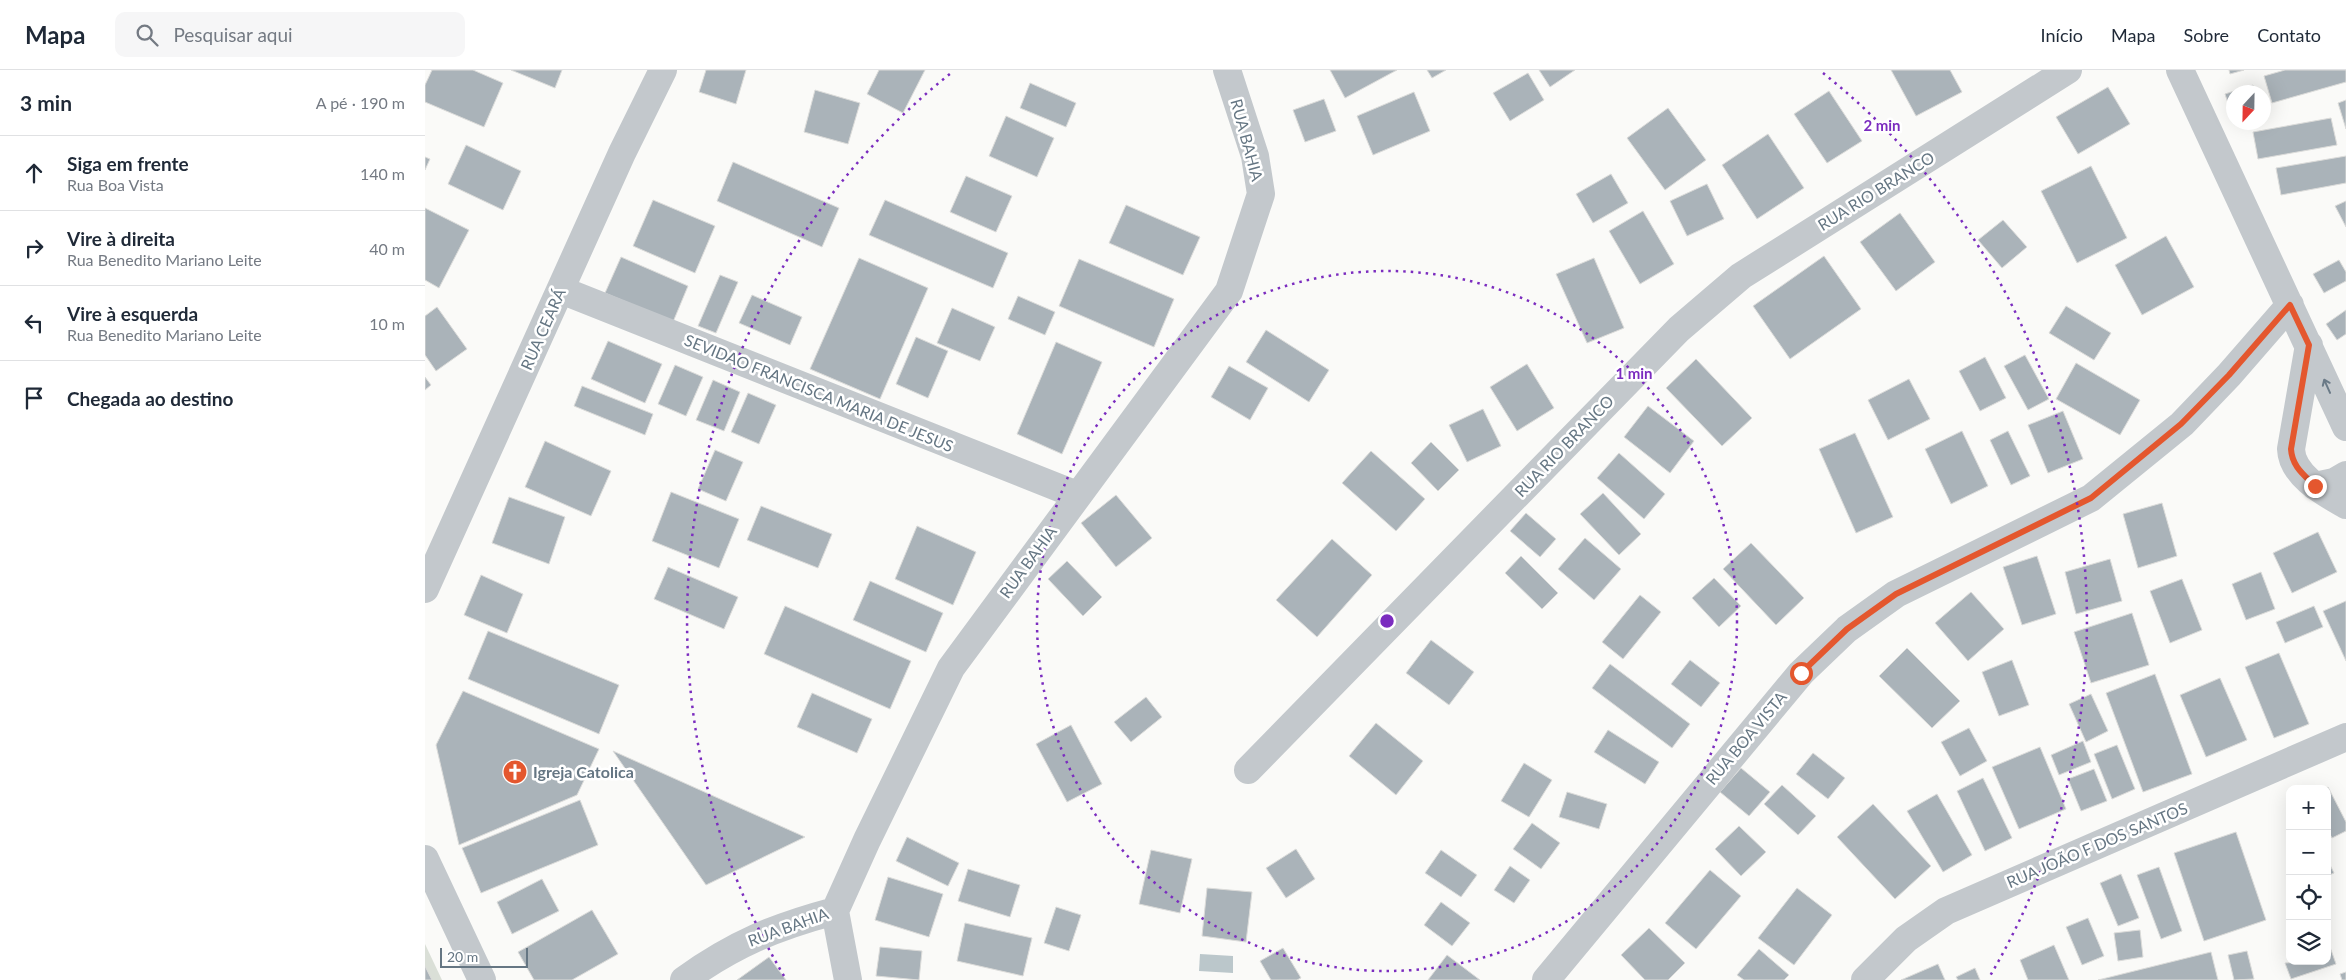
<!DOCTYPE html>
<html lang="pt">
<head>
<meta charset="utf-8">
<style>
	:root { --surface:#fff; --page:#f6f6f7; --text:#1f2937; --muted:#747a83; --line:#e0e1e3 }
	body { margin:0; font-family:Lato,sans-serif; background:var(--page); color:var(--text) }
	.controls { position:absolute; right:15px; bottom:15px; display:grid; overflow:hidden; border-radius:10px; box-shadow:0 5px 20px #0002 }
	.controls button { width:45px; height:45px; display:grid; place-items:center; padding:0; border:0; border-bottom:1px solid var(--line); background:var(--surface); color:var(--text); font:25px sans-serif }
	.compass { position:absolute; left:1801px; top:15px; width:45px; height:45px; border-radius:50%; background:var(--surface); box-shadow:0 5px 20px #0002; rotate:202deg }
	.scale { position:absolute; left:15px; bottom:12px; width:88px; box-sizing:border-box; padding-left:5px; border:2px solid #657683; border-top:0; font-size:14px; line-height:18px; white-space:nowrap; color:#657683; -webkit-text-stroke:4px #fff; paint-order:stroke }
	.stop { position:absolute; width:15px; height:15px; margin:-11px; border:4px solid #e4572e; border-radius:50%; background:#fff }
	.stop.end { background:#e4572e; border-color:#fff; box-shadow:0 1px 5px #0008 }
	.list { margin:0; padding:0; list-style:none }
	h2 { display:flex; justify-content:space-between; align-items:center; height:65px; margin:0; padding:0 20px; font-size:21px }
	h2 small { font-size:16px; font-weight:400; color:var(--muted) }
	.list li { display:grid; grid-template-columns:32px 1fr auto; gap:15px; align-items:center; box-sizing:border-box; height:75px; padding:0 20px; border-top:1px solid var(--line) }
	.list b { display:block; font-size:19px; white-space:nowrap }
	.list p { margin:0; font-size:16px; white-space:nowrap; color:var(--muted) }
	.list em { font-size:16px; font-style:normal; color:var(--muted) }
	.icon { flex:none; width:28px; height:28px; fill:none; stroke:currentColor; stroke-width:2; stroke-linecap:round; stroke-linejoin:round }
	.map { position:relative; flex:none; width:1921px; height:910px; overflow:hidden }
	header { display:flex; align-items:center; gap:30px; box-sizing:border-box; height:70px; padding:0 25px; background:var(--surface); border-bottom:1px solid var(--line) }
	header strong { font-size:24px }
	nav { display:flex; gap:28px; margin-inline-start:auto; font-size:18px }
	.search { width:350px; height:45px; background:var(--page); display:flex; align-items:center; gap:12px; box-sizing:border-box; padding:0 18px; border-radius:10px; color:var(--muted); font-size:19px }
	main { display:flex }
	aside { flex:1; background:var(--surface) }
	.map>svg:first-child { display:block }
	.green { fill:#dadfd7 }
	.water { fill:#bbc7cb }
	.building { fill:#aab3b9; stroke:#dcdcda }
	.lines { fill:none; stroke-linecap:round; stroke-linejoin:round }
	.minor { stroke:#c3c8cc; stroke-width:28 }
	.oneway { stroke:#6a7a87 }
	.route { stroke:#e4572e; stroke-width:6 }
	.ring { fill:none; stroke:#7b2cbf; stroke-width:2.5; stroke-dasharray:2.5 5 }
	.labels { text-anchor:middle; stroke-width:5; stroke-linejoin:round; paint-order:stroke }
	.street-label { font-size:16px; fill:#657683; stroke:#fff }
	.poi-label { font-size:16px; font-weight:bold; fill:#657683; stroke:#fff; text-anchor:start }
	.centre { fill:#7b2cbf; stroke:#fff; stroke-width:2.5 }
	.ring-label { font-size:15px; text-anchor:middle; font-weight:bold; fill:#7b2cbf; stroke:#fff; stroke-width:5; stroke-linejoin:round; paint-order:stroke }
</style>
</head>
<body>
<header>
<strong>Mapa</strong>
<div class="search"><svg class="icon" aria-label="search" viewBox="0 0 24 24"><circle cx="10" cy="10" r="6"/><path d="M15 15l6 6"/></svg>Pesquisar aqui</div>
<nav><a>Início</a><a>Mapa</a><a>Sobre</a><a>Contato</a></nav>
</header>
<main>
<aside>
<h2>3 min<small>A pé · 190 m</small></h2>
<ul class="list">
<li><svg class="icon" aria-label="ahead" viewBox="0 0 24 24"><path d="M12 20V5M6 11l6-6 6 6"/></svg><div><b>Siga em frente</b><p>Rua Boa Vista</p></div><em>140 m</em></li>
<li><svg class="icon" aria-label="right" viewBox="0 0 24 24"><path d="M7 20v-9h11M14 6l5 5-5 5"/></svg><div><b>Vire à direita</b><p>Rua Benedito Mariano Leite</p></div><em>40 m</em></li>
<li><svg class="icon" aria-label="left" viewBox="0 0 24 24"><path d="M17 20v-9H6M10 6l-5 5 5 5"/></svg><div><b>Vire à esquerda</b><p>Rua Benedito Mariano Leite</p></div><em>10 m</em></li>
<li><svg class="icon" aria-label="arrive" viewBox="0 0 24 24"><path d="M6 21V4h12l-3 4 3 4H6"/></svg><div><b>Chegada ao destino</b></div></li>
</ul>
</aside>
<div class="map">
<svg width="1921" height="910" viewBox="0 0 1921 910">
	<rect width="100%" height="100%" fill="#fafaf8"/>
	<!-- green -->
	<path class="green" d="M0 874 17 910H0Z"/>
	<!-- water -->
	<path class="water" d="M775 884 808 886V903L774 901Z"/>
	<!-- building -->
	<path class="building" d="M7 0H48L78 13 59 57 0 32V15Z
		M86 0H137L130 18Z
		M281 0H321L311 34 274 22Z
		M454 0H500L478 43 442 24Z
		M905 0H972L920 28Z
		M1002 0H1021L1007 8Z
		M1114 0H1150L1125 17Z
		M1466 0H1525L1537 22 1491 46Z
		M1804 0H1819L1805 4Z
		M1860 0H1921V12L1847 33 1839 6Z
		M1103 3 1119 30 1085 51 1068 23Z
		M605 13 651 33 641 57 595 38Z
		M1828 15 1831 22H1808V48L1800 24Z
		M1683 17 1705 54 1653 84 1631 47Z
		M390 20 435 33 423 74 379 62Z
		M1404 21 1437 71 1402 93 1369 44Z
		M989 22 1005 61 948 85 932 46Z
		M899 29 911 61 880 72 868 40Z
		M1921 30V59L1913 33Z
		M1243 38 1281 90 1240 120 1202 68Z
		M581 46 629 68 612 107 564 86Z
		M1906 48 1912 75 1833 89 1828 62Z
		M1343 64 1379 118 1332 149 1297 95Z
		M41 75 96 101 78 140 23 114Z
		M1921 86V113L1856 125 1851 98Z
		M0 87 5 89 0 100Z
		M308 92 414 138 397 177 292 131Z
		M1666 96 1702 168 1652 193 1616 121Z
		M1186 104 1203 133 1168 153 1151 124Z
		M541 106 587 126 571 162 525 142Z
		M1282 114 1299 149 1262 166 1245 131Z
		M228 130 290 156 270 203 208 176Z
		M460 130 583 183 568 218 444 165Z
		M1921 131V157L1910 136Z
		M701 135 775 167 758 205 684 173Z
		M0 138 44 160 14 218 0 210Z
		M1218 141 1249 194 1215 214 1184 161Z
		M1475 143 1510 192 1471 221 1435 172Z
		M1578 150 1602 177 1577 198 1553 170Z
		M1741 166 1769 217 1717 245 1690 195Z
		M1399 186 1436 239 1365 289 1328 236Z
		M196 187 263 216 248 252 180 223Z
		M434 188 503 218 455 329 385 299Z
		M1169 188 1199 258 1162 273 1131 204Z
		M654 189 749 229 729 277 634 236Z
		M1914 190 1921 202V211L1899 223 1888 204Z
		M295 205 313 212 291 263 273 256Z
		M327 225 377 247 365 275 314 253Z
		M593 226 630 242 620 265 583 249Z
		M1641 236 1686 263 1669 290 1624 263Z
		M12 237 42 279 11 301 0 285V246Z
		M527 238 570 257 555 291 512 273Z
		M1921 240V264L1912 270 1901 254Z
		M841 260 904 300 884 332 821 292Z
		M491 267 523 281 503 328 471 314Z
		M183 271 237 294 220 333 166 309Z
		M631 272 677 292 637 384 592 364Z
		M1600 285 1624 329 1603 340 1579 296Z
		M1560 287 1581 328 1555 341 1534 301Z
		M1271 289 1327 348 1297 376 1241 318Z
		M1651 293 1715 330 1695 365 1631 329Z
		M1102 294 1129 338 1092 361 1065 317Z
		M250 295 278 307 261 346 233 334Z
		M804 296 843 318 825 350 786 327Z
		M0 307 6 315 0 320Z
		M1484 309 1505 349 1463 370 1443 330Z
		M288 310 315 322 299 361 271 350Z
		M157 316 228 344 220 365 149 336Z
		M323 323 351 335 334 374 306 362Z
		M1223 336 1269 371 1245 403 1199 367Z
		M1058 339 1076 376 1042 392 1024 355Z
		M1638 341 1658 389 1623 403 1603 355Z
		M1537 361 1563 416 1526 434 1500 379Z
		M1583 361 1605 406 1586 415 1565 370Z
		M1430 363 1468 447 1431 463 1394 379Z
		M120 371 186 401 166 446 100 417Z
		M1006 372 1034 400 1013 421 986 393Z
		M290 380 318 392 301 431 273 419Z
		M946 381 1000 429 971 461 917 413Z
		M1194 383 1240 424 1219 449 1172 408Z
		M246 422 314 449 294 498 227 471Z
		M1178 423 1216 464 1194 485 1155 444Z
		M691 425 727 468 691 497 656 453Z
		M84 427 140 447 124 494 67 473Z
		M1737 433 1752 486 1713 498 1698 444Z
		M336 436 407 464 393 498 322 470Z
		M1101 443 1131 469 1115 487 1085 461Z
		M492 456 551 482 528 535 470 509Z
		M1893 462 1912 502 1867 523 1848 483Z
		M1160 468 1196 499 1169 530 1133 499Z
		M907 469 947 505 892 567 851 530Z
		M1326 473 1379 528 1351 555 1298 499Z
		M1096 486 1133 523 1117 539 1080 503Z
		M1612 486 1631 544 1597 555 1578 497Z
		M1685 489 1697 531 1651 544 1640 502Z
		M642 491 677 527 658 546 623 509Z
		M243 497 313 527 299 559 229 529Z
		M1836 502 1850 539 1821 550 1807 514Z
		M56 505 98 524 82 563 39 545Z
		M1289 508 1316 536 1294 557 1267 528Z
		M1757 509 1777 560 1745 573 1725 521Z
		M445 511 518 543 501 582 428 550Z
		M1546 522 1579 559 1543 591 1510 553Z
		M1215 525 1236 542 1198 589 1177 572Z
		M1921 531V591L1898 541Z
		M360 536 486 591 465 639 339 584Z
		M1889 536 1898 557 1860 573 1851 552Z
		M1707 543 1724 595 1666 613 1649 562Z
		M63 561 194 615 174 664 43 609Z
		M1006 570 1049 602 1024 635 981 603Z
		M1482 578 1535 631 1507 658 1454 606Z
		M1854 583 1884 654 1849 668 1820 597Z
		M1265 590 1295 613 1276 637 1246 614Z
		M1587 590 1604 635 1574 646 1557 602Z
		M1185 594 1265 654 1247 678 1167 618Z
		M1730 604 1767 704 1718 722 1681 623Z
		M1795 608 1822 670 1781 687 1755 625Z
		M38 621 174 679 152 725 34 775 11 675Z
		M387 623 447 649 432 683 372 657Z
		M1666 624 1683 661 1661 672 1644 634Z
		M721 627 737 647 706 672 689 652Z
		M951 653 998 691 971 725 924 686Z
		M646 655 677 714 642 732 611 674Z
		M1544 658 1562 691 1535 706 1516 672Z
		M1183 660 1234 692 1220 714 1169 682Z
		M1658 671 1666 692 1634 705 1626 685Z
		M1692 675 1710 719 1687 729 1669 684Z
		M1615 677 1641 739 1594 759 1567 697Z
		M188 681 380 767 281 815Z
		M1388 683 1420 708 1403 729 1371 704Z
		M1099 693 1127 710 1104 747 1076 731Z
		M1316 698 1345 722 1324 746 1295 722Z
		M1669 699 1682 731 1656 741 1643 709Z
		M1558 708 1587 768 1560 781 1532 721Z
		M1357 715 1391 746 1373 765 1339 734Z
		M1903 717 1921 752V761L1907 768 1902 759V719H1900Z
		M1142 722 1182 734 1174 759 1134 747Z
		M1512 724 1547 785 1518 802 1482 741Z
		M155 730 173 775 56 823 37 778Z
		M1448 734 1506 796 1470 829 1412 767Z
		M1107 753 1135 773 1116 799 1088 779Z
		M1314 756 1341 782 1316 806 1290 779Z
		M1811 762 1841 850 1779 871 1749 783Z
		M482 767 534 793 523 816 471 791Z
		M871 779 890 809 861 828 841 798Z
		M726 780 767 789 755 843 714 834Z
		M1016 780 1052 805 1036 827 1000 803Z
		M1902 789 1909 803 1902 806Z
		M1085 796 1105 810 1089 833 1069 820Z
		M1734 797 1757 861 1736 869 1712 805Z
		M543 799 595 815 585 847 533 831Z
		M1285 800 1316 826 1271 879 1240 853Z
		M1696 804 1714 848 1693 856 1675 813Z
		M463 807 518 824 504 867 450 850Z
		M117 809 134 841 87 864 72 832Z
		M782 818 827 822 821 872 777 866Z
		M1372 818 1407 845 1369 895 1333 868Z
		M1016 832 1045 853 1027 876 999 855Z
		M631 837 656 845 644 881 619 873Z
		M167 840 193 884 147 910H109L93 882Z
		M1663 848 1679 886 1657 895 1641 857Z
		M540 853 607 868 598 906 532 891Z
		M1224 858 1260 893 1243 910H1220L1196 885Z
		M1715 860 1718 887 1693 891 1689 863Z
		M1629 875 1644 910H1603L1595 890Z
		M455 877 497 881 494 910 451 906Z
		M1905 877 1911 894 1866 909 1860 893 1902 891V878Z
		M858 878 876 908 872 910H846L835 891Z
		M1334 879 1364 905 1359 910H1319L1312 905Z
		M1822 881 1829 909 1809 910 1803 885Z
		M1786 882 1793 910H1673Z
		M1022 885 1055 910H1003Z
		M344 887 361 910H312Z
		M1513 894 1520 910H1476Z
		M0 896 7 910H0Z
		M1550 898 1555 910H1533L1531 907Z
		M1921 902V910H1917L1915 904Z"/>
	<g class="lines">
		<!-- minor -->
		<path class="minor" d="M1755 0 1921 357
			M136 220 652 425
			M1884 275 1866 379C1867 406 1900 423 1921 435
			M1890 416 1909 412 1921 405
			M0 519 197 83 238 0
			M823 700 1254 259 1316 206 1643 0
			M0 789 57 910
			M410 841 423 910
			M259 910C309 874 350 857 410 841L442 770 526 598 804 221 836 124 830 86 802 0
			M1121 910 1376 603 1422 559 1471 524 1666 428 1757 354 1804 305 1865 235
			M1440 910 1481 869 1521 841 1921 667"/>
	</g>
	<!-- one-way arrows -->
	<defs><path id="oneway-shaft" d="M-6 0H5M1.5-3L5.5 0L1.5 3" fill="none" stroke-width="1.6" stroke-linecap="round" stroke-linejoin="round" transform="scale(1.25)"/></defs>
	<use class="oneway" href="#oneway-shaft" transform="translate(1902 316) rotate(-114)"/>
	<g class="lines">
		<!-- route -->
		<path class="route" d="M1376 603 1422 559 1471 524 1666 428 1756 354 1804 305 1865 235 1884 275 1866 379C1867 396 1878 404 1890 416"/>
	</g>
	<!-- distance rings -->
	<g class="ring">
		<circle cx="962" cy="551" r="350"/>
		<path d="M359 906A700 700 0 0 1 526 3M1398 3A700 700 0 0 1 1565 906"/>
	</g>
	<!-- icons -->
	<defs>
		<symbol id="church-disc" viewBox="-11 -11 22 22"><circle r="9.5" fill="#e4572e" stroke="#fff"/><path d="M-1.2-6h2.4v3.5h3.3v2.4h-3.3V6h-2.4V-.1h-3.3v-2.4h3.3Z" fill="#fff"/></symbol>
	</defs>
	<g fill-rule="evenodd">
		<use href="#church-disc" x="76" y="688" width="28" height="28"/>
	</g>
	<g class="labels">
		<!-- street labels -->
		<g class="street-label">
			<text transform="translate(822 70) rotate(75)" y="6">RUA BAHIA</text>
			<text transform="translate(1451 121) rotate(-32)" y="6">RUA RIO BRANCO</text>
			<text transform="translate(118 259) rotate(-66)" y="6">RUA CEARÁ</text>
			<text transform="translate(394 323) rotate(22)" y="6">SEVIDAO FRANCISCA MARIA DE JESUS</text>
			<text transform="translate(1139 376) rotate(-46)" y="6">RUA RIO BRANCO</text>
			<text transform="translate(603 492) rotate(-54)" y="6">RUA BAHIA</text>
			<text transform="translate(1321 668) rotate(-50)" y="6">RUA BOA VISTA</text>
			<text transform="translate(1672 775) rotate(-23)" y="6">RUA JOÃO F DOS SANTOS</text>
			<text transform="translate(363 857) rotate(-20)" y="6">RUA BAHIA</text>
		</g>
		<!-- poi labels -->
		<g class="poi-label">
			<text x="108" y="708">Igreja Catolica</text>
		</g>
	</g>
	<circle cx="962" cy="551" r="8" class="centre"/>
	<g class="ring-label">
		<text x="1457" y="61">2 min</text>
		<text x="1209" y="309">1 min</text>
	</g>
</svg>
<div class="controls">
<button>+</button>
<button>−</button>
<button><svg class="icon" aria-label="locate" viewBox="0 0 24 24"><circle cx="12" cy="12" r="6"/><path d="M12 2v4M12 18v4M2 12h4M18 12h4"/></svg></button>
<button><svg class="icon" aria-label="layers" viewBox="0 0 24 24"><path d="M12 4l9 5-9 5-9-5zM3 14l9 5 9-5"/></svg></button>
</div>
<svg class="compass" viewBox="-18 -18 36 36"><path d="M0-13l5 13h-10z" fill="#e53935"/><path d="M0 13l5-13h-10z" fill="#747a83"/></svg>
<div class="scale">20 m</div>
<div class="stop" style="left:1376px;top:603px"></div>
<div class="stop end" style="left:1890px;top:416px"></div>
</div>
</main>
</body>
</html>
